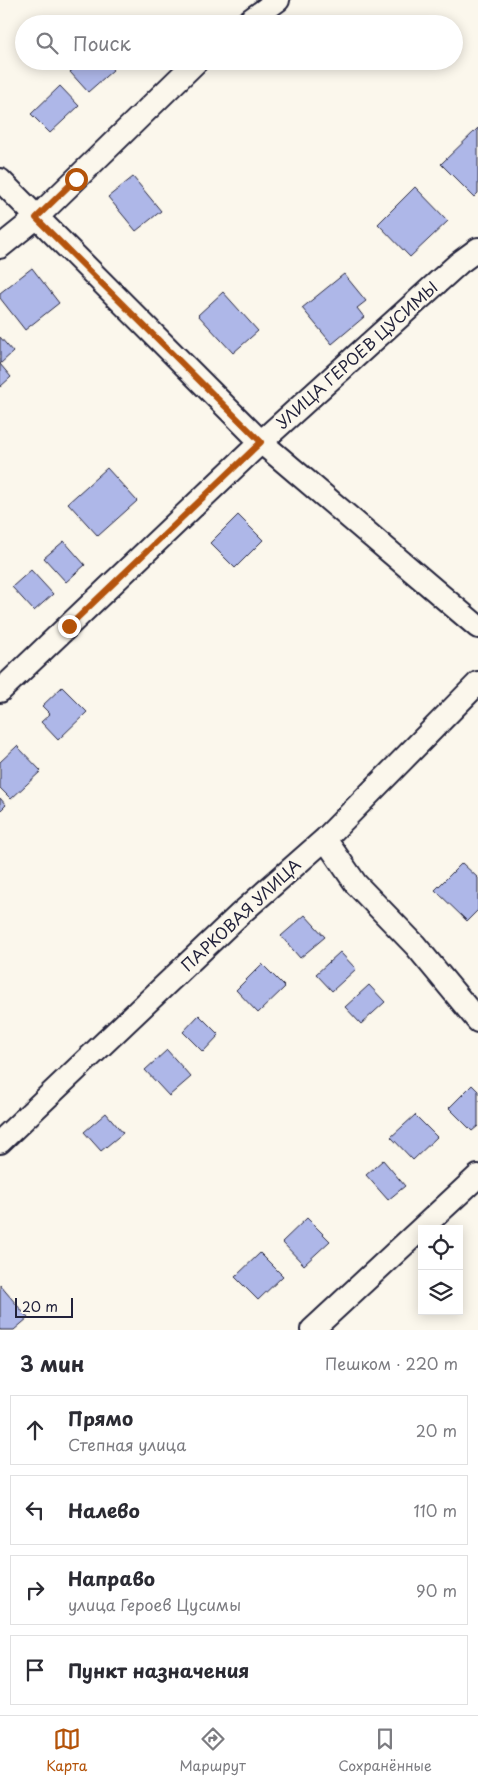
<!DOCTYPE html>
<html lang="ru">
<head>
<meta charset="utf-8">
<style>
	:root { --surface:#fff; --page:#f2f2f3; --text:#2b2b33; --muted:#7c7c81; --line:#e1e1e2; --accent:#b45309 }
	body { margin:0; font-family:"Playpen Sans",sans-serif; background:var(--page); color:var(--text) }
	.controls { position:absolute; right:15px; bottom:15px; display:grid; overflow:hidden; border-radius:0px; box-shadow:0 2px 12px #0003 }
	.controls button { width:45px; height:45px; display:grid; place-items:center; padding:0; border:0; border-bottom:1px solid var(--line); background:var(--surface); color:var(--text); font:25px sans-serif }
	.scale { position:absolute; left:15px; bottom:12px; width:58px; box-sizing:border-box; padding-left:5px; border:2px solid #22223b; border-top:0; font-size:14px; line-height:18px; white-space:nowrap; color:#22223b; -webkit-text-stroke:4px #fbf7ec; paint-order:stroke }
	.stop { position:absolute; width:15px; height:15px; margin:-11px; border:4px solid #b45309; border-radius:50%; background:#fff }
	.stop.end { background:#b45309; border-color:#fff; box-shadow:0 1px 5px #0008 }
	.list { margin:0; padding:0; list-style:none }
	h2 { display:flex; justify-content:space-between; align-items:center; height:65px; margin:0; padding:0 20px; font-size:21px }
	h2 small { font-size:16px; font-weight:400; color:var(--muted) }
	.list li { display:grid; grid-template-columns:32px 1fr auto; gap:15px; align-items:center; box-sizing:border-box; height:70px; margin:0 10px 10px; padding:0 10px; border:1px solid var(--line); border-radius:0px }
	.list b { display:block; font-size:19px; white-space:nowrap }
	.list p { margin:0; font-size:16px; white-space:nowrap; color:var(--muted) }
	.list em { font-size:16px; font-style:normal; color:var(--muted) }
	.icon { flex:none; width:28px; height:28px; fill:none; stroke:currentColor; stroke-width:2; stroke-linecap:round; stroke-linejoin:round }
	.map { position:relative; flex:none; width:478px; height:1330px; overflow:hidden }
	.search { position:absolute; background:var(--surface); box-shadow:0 2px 12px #0003; left:15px; right:15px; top:15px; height:55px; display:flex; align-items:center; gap:12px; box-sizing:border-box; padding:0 18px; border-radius:28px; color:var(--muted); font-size:19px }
	.sheet { height:385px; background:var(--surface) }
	nav { display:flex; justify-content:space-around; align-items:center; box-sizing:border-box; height:70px; border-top:1px solid var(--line); background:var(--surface); font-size:14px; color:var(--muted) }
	nav a { display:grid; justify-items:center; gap:2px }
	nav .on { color:var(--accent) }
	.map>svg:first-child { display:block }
	.building { fill:#aeb7e8; stroke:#22223b }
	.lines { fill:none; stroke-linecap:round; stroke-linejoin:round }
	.minor-casing { stroke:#22223b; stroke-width:26 }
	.minor { stroke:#fbf7ec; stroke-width:22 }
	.route { stroke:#b45309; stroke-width:6 }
	.labels { text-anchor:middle; stroke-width:4.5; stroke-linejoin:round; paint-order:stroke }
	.street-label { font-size:16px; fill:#22223b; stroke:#fbf7ec }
</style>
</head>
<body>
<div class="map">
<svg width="478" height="1330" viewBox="0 0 478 1330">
	<rect width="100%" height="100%" fill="#fbf7ec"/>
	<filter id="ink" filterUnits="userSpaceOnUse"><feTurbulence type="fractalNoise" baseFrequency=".02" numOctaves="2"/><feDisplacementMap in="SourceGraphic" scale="10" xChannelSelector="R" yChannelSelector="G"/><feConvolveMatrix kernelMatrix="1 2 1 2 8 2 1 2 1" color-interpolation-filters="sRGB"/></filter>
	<g filter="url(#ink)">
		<!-- building -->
		<path class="building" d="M82 61H106L113 70 88 92 70 72Z
			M60 86 79 106 50 133 31 114Z
			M478 128V193L474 197 441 164Z
			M133 177 161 211 136 231 108 197Z
			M415 187 448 221 410 257 378 224Z
			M32 268 59 303 25 330 0 298V293Z
			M344 274 366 301 357 308 364 317 332 344 302 308Z
			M223 292 258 331 233 353 198 315Z
			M0 337 13 352 0 364Z
			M0 364 11 377 0 387Z
			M107 468 137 501 98 536 68 503Z
			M238 515 263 540 235 568 210 543Z
			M64 541 85 565 66 582 44 558Z
			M31 570 53 594 34 611 12 587Z
			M62 687 87 712 58 740 41 722 50 714 42 706Z
			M17 746 41 771 11 799 0 788V762Z
			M0 798 6 805 0 811Z
			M462 863 478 878V910L467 921 435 890Z
			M305 915 325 937 300 958 281 936Z
			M340 952 356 969 332 991 316 974Z
			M262 964 285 987 258 1013 236 990Z
			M369 985 385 1002 361 1024 345 1007Z
			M199 1015 219 1035 203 1052 183 1032Z
			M167 1050 191 1077 169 1096 145 1070Z
			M472 1085 478 1091V1126L472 1131 449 1108Z
			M106 1113 123 1133 101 1151 84 1132Z
			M415 1115 437 1137 413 1160 391 1137Z
			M383 1160 405 1186 388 1200 366 1175Z
			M307 1218 330 1241 304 1265 282 1242Z
			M260 1253 283 1276 258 1300 235 1277Z
			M0 1285 28 1318 14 1330H0Z"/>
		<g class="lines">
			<defs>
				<path id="minor" d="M245 24 278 0
					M0 180 261 442 478 627
					M0 247 36 218 197 61
					M0 691 261 442 459 263 478 249
					M325 839 356 884 415 945 478 1021
					M0 1142 240 914 325 839 478 683
					M312 1330 478 1176"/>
			</defs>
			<!-- minor casing -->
			<use href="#minor" class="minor-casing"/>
			<!-- minor -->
			<use href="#minor" class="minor"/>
		</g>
	</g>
	<g class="lines" filter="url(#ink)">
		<!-- route -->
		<path class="route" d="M69 626 261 442 36 218 76 179"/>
	</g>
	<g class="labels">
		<!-- street labels -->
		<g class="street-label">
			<text transform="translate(357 355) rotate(-42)" y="6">УЛИЦА ГЕРОЕВ ЦУСИМЫ</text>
			<text transform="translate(241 915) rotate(-43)" y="6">ПАРКОВАЯ УЛИЦА</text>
		</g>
	</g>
</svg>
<div class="controls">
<button><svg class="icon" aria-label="locate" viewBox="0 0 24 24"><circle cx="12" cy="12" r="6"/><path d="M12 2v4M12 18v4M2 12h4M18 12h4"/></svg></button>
<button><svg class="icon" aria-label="layers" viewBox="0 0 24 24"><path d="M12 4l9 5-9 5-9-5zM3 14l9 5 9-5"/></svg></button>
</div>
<div class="scale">20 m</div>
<div class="stop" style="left:76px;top:179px"></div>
<div class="stop end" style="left:69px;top:626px"></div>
<div class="search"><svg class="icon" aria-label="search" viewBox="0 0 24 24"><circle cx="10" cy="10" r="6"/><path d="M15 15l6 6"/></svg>Поиск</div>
</div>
<section class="sheet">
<h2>3 мин<small>Пешком · 220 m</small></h2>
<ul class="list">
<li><svg class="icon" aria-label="ahead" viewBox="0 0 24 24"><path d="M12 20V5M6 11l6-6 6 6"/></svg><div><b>Прямо</b><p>Степная улица</p></div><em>20 m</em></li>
<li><svg class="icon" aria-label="left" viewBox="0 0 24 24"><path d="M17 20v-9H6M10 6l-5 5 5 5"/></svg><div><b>Налево</b></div><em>110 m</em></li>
<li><svg class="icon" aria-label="right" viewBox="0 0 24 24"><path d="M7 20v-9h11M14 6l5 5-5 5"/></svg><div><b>Направо</b><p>улица Героев Цусимы</p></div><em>90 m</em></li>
<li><svg class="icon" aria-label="arrive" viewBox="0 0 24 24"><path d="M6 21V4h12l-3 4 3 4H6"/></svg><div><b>Пункт назначения</b></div></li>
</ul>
</section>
<nav>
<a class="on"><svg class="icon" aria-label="map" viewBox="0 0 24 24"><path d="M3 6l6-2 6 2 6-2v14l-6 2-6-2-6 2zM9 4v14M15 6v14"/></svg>Карта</a>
<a><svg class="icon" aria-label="directions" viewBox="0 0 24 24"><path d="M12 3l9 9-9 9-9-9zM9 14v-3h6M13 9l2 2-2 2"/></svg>Маршрут</a>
<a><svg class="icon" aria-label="saved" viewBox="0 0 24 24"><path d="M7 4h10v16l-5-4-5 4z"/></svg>Сохранённые</a>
</nav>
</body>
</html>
